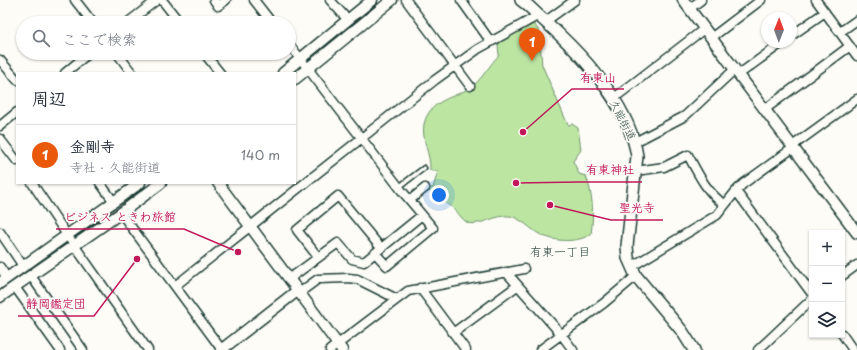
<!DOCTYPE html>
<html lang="ja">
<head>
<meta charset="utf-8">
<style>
	:root { --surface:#fff; --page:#f6f6f7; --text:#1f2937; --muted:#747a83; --line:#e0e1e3; --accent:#ea580c }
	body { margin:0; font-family:"Playpen Sans","Klee One",sans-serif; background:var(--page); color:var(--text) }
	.controls { position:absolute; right:12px; bottom:12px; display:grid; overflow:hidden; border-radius:0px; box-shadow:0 1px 3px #0004 }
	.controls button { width:36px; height:36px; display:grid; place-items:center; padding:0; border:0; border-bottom:1px solid var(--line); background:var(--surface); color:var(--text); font:20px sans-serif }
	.compass { position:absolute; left:761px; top:12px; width:36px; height:36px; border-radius:50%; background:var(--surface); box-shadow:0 1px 3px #0004; rotate:1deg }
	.you { position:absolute; left:439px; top:195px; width:14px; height:14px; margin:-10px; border:3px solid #fff; border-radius:50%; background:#1a73e8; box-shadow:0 0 0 6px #1a73e833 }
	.badge { display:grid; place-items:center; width:26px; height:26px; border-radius:50%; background:var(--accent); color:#fff; font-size:13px; font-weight:700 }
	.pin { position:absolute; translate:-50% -33px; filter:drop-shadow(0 1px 2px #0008) }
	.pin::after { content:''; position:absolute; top:21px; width:14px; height:12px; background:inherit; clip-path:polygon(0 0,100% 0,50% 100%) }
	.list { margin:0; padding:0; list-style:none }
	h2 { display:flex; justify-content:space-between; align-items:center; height:52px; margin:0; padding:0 16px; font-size:17px }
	h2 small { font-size:13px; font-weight:400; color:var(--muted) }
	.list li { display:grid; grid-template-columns:26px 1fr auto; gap:12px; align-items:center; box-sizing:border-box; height:60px; padding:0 16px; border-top:1px solid var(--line) }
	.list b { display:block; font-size:15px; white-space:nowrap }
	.list p { margin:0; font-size:13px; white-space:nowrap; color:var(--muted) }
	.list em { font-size:13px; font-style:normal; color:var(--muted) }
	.icon { flex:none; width:22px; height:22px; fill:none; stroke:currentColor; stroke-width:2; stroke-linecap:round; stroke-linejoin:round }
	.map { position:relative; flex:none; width:857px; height:350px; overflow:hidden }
	.search { position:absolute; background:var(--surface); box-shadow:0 1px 3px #0004; left:16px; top:16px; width:280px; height:44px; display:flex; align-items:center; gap:10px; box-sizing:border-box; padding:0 14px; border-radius:22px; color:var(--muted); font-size:15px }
	.panel { position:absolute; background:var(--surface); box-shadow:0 1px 3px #0004; left:16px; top:72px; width:280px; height:112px; border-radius:0px }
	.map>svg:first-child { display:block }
	.green { fill:#bce5a2; stroke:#6e916b }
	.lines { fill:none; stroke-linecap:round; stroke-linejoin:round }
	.service-casing { stroke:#1f3d34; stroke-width:7 }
	.minor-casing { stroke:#1f3d34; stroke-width:11 }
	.tertiary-casing { stroke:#1f3d34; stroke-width:13 }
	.secondary-casing { stroke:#1f3d34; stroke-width:14 }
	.service { stroke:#fdfcf7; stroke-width:4 }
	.minor { stroke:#fdfcf7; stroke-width:8 }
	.tertiary { stroke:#fdfcf7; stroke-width:10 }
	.secondary { stroke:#fdfcf7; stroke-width:11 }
	.labels { text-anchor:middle; stroke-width:3.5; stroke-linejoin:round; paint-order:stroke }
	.street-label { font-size:11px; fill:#1f3d34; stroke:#fdfcf7 }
	.neighbourhood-label { font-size:12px; fill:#1f3d34; stroke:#fdfcf7 }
	.leader { fill:none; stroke:#c2185b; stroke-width:1.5 }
	.callout-dot { fill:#c2185b; stroke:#fdfcf7; stroke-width:1.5 }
	.callout-label { font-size:12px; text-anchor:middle; font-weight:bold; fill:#c2185b; stroke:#fdfcf7; stroke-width:3.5; stroke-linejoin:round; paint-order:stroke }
</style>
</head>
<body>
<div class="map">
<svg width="857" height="350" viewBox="0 0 857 350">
	<rect width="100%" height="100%" fill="#fdfcf7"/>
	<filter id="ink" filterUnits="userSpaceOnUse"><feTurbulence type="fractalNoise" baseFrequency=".025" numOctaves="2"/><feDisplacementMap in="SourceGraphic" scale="8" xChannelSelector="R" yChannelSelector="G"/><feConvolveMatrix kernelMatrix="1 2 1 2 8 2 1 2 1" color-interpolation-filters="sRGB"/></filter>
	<g filter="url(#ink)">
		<!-- green -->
		<path class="green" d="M534 24 539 31 542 65 568 125 572 124 578 128 581 150 573 161 579 174 586 176C593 196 594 213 591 234 578 243 556 242 541 235 531 230 521 218 510 216 497 214 478 227 468 223 462 220 458 212 453 208 441 199 437 202 427 188H433L438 171 430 170C431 155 421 139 424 124 430 99 453 99 471 87 480 82 491 63 499 55L498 46 500 41Z"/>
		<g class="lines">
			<defs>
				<path id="service" d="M399 187 424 168"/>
				<path id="minor" d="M75 0 93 23
					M162 0 180 23
					M214 0 218 6 226 0
					M254 0 272 23
					M330 0 348 20
					M406 0 470 86
					M461 0 491 42
					M816 0 857 56
					M689 9 701 0
					M546 21 575 0
					M127 23 157 0
					M840 32 857 20
					M791 36 825 12
					M711 38 761 0
					M289 44 402 191 433 228 387 266 375 253
					M117 53 132 73
					M204 53 220 73
					M0 60 17 80
					M65 73 89 53
					M738 75 783 42
					M613 99 704 29
					M764 110 850 46
					M0 126 17 112
					M0 139 17 161
					M635 142 685 116 734 70
					M791 147 857 99
					M636 171 664 167 688 155C698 174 707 193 725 205
					M32 183 67 235 148 350
					M100 183 114 202
					M736 191 812 294
					M410 200 425 188
					M121 213 222 350
					M0 232 23 266
					M318 257 297 230 338 196 381 248
					M0 267 7 278
					M631 267 717 215 736 191 743 184 793 148
					M506 272 561 334 573 350
					M31 276 83 350
					M842 276 857 265
					M289 279 338 243 352 259 364 262 422 215
					M175 286 435 80 478 49 539 15
					M15 287 60 350
					M420 288 466 350
					M299 293 318 279 348 278 357 279 397 299
					M453 333 517 286
					M842 334 853 350
					M330 350 408 291 524 269
					M540 350 604 303 636 276
					M758 350 812 299"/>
				<path id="tertiary" d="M683 0 857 233
					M283 73 372 0
					M295 79 392 0
					M218 183 342 350
					M0 283 140 183
					M0 297 121 213 161 183
					M221 350 297 291"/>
				<path id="secondary" d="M521 0C528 5 533 10 539 16 578 50 629 103 637 156L627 246 628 258 636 276 682 331 694 350"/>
			</defs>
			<!-- service casing -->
			<use href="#service" class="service-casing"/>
			<!-- minor casing -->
			<use href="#minor" class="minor-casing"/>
			<!-- tertiary casing -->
			<use href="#tertiary" class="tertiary-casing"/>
			<!-- secondary casing -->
			<use href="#secondary" class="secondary-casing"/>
			<!-- service -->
			<use href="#service" class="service"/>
			<!-- minor -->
			<use href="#minor" class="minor"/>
			<!-- tertiary -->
			<use href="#tertiary" class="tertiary"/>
			<!-- secondary -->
			<use href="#secondary" class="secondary"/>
		</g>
	</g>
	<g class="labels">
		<!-- street labels -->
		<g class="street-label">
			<text transform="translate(623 120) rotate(63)" y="4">久能街道</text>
		</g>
		<!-- neighbourhood labels -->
		<g class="neighbourhood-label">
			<text x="560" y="256">有東一丁目</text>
		</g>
	</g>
	<!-- callouts -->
	<path class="leader" d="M523 132L572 89H624M516 183L578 182H642M550 205L611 220H663M238 252L184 229H56M137 259L94 316H18"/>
	<g class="callout-dot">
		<circle cx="523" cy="132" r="4"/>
		<circle cx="516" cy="183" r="4"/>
		<circle cx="550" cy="205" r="4"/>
		<circle cx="238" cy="252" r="4"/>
		<circle cx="137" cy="259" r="4"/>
	</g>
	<g class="callout-label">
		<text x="598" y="82">有東山</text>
		<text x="610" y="174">有東神社</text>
		<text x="637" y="212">聖光寺</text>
		<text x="120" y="221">ビジネス ときわ旅館</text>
		<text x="56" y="308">静岡鑑定団</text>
	</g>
</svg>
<div class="controls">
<button>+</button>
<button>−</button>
<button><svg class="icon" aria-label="layers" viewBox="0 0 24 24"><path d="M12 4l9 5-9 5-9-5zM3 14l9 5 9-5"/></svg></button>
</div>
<svg class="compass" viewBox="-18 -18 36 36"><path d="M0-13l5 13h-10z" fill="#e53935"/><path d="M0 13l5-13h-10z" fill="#747a83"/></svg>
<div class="you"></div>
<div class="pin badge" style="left:532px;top:61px">1</div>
<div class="search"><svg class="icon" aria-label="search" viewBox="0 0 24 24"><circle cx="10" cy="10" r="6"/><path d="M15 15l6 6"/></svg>ここで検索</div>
<section class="panel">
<h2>周辺<small></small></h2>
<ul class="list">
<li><span class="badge">1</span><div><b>金剛寺</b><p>寺社 · 久能街道</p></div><em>140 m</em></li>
</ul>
</section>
</div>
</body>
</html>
